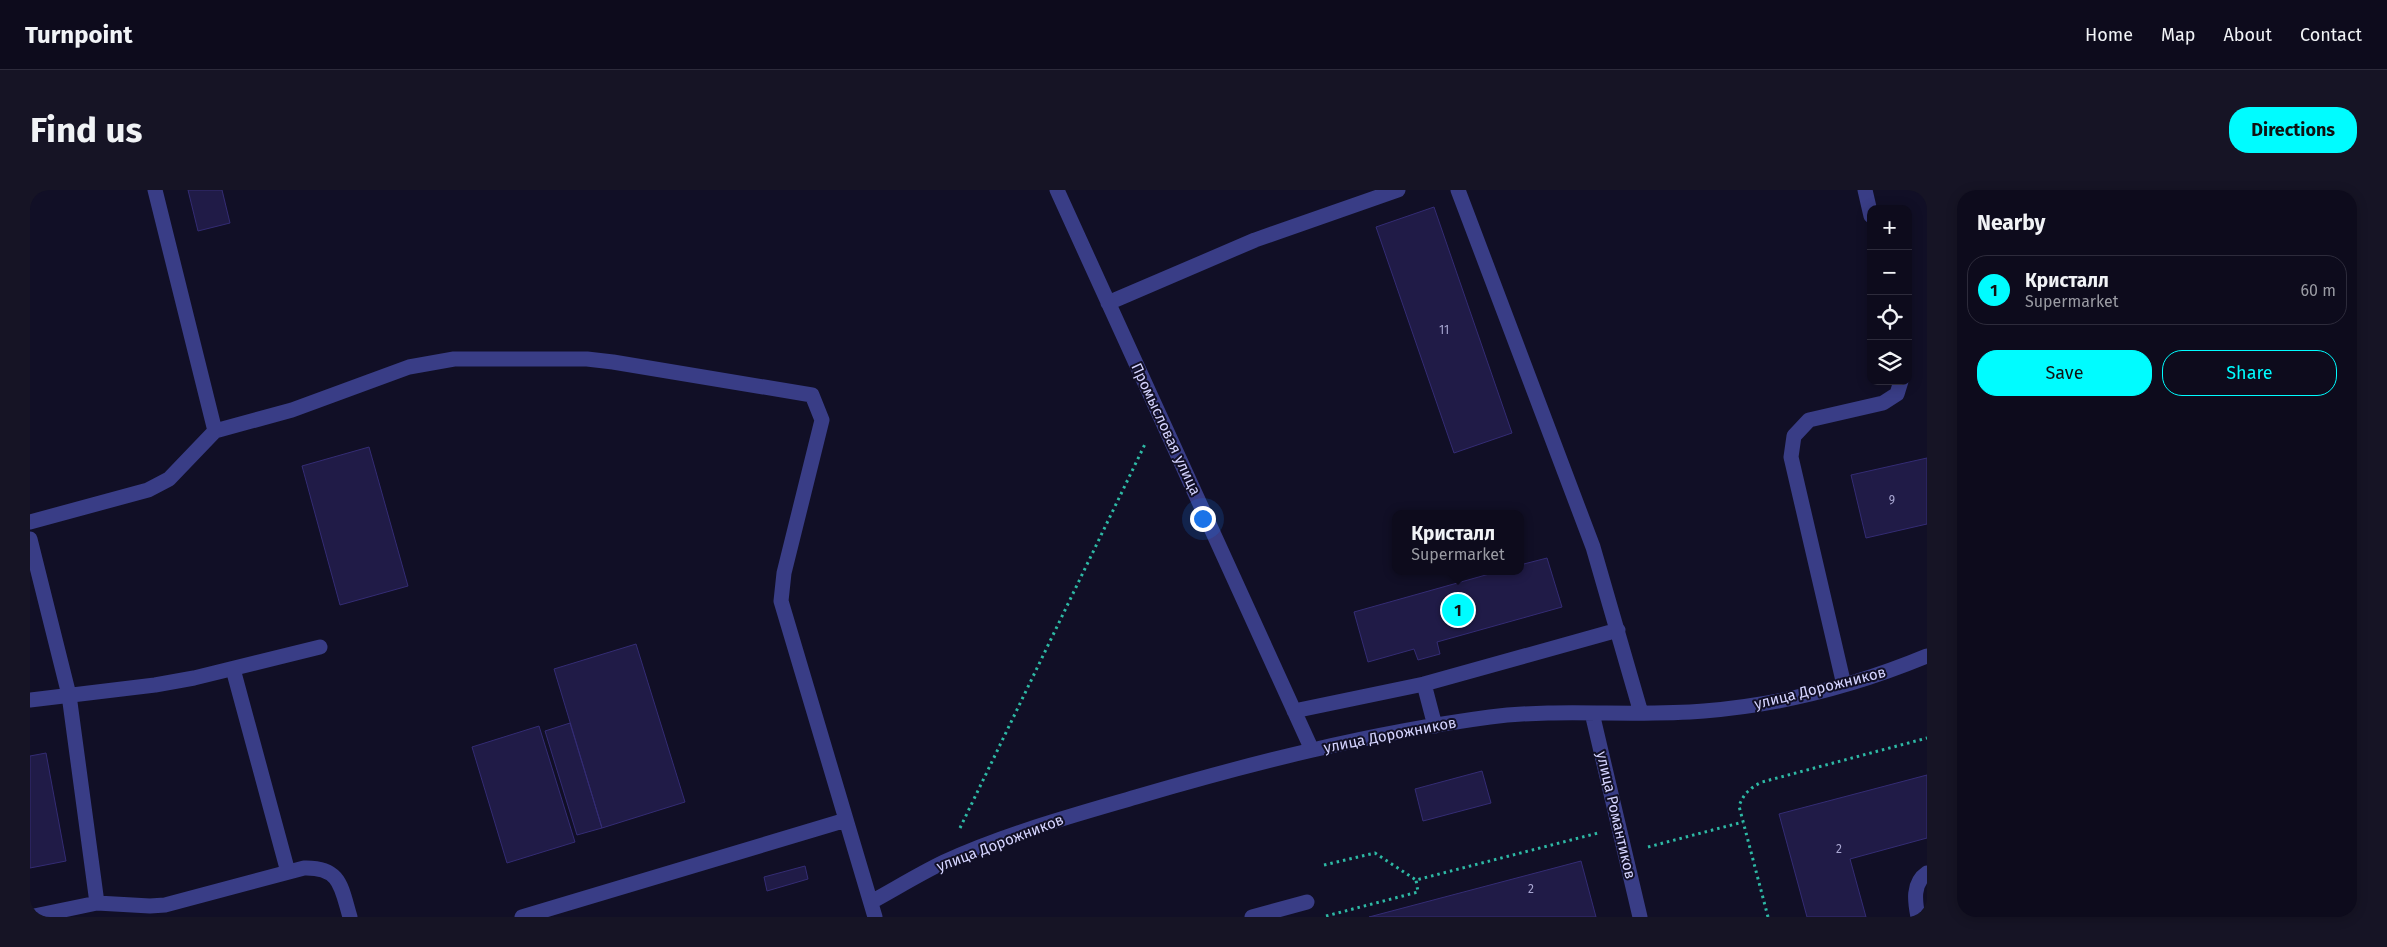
<!DOCTYPE html>
<html lang="en">
<head>
<meta charset="utf-8">
<style>
	:root { --surface:#0d0b1c; --page:#161425; --text:#f1f3f6; --muted:#9a9ba3; --line:#2d2b3b; --accent:#00fcff }
	body { margin:0; font-family:"Fira Sans",sans-serif; background:var(--page); color:var(--text) }
	.controls { position:absolute; right:15px; top:15px; display:grid; overflow:hidden; border-radius:10px; box-shadow:0 2px 12px #0003 }
	.controls button { width:45px; height:45px; display:grid; place-items:center; padding:0; border:0; border-bottom:1px solid var(--line); background:var(--surface); color:var(--text); font:25px sans-serif }
	.you { position:absolute; left:1172px; top:328px; width:18px; height:18px; margin:-12px; border:4px solid #fff; border-radius:50%; background:#1a73e8; box-shadow:0 0 0 8px #1a73e833 }
	.badge { display:grid; place-items:center; width:32px; height:32px; border-radius:50%; background:var(--accent); color:#111; font-size:16px; font-weight:700 }
	.pin { position:absolute; translate:-50% -50%; border:2px solid #fff; box-shadow:0 1px 5px #0006 }
	.popup { position:absolute; left:1362px; top:320px; width:132px; height:65px; box-sizing:border-box; display:grid; place-content:center; border-radius:10px; background:var(--surface); filter:drop-shadow(0 1px 4px #0005); font-size:16px; white-space:nowrap; color:var(--muted) }
	.popup b { font-size:19px; color:var(--text) }
	.popup::after { content:''; position:absolute; left:50%; top:100%; margin-left:-10px; border:10px solid transparent; border-top-color:var(--surface) }
	.list { margin:0; padding:0; list-style:none }
	h2 { display:flex; justify-content:space-between; align-items:center; height:65px; margin:0; padding:0 20px; font-size:21px }
	h2 small { font-size:16px; font-weight:400; color:var(--muted) }
	.list li { display:grid; grid-template-columns:32px 1fr auto; gap:15px; align-items:center; box-sizing:border-box; height:70px; margin:0 10px 10px; padding:0 10px; border:1px solid var(--line); border-radius:20px }
	.list b { display:block; font-size:19px; white-space:nowrap }
	.list p { margin:0; font-size:16px; white-space:nowrap; color:var(--muted) }
	.list em { font-size:16px; font-style:normal; color:var(--muted) }
	.actions { display:flex; gap:10px; padding:15px 20px }
	.actions a { flex:1; padding:11px 0; border:1px solid var(--accent); border-radius:20px; text-align:center; font-size:18px; color:var(--accent) }
	.actions .main { background:var(--accent); color:#111 }
	.icon { flex:none; width:28px; height:28px; fill:none; stroke:currentColor; stroke-width:2; stroke-linecap:round; stroke-linejoin:round }
	.map { position:relative; flex:none; width:1897px; height:727px; overflow:hidden; border-radius:20px }
	header { display:flex; align-items:center; gap:30px; box-sizing:border-box; height:70px; padding:0 25px; background:var(--surface); border-bottom:1px solid var(--line) }
	header strong { font-size:24px }
	nav { display:flex; gap:28px; margin-inline-start:auto; font-size:18px }
	.intro { display:flex; align-items:center; justify-content:space-between; box-sizing:border-box; height:120px; padding:0 30px }
	h1 { margin:0; font-size:35px }
	.button { padding:12px 22px; border-radius:20px; background:var(--accent); color:#111; font-size:18px; font-weight:700 }
	main { display:flex; gap:30px; padding:0 30px }
	aside { flex:1; background:var(--surface); border-radius:20px; box-shadow:0 2px 12px #0003 }
	.map>svg:first-child { display:block }
	.building { fill:#201b47; stroke:#342c74 }
	.lines { fill:none; stroke-linecap:round; stroke-linejoin:round }
	.path { stroke:#2eb9a5; stroke-width:3; stroke-dasharray:2.5 4; stroke-linecap:butt }
	.minor { stroke:#393d86; stroke-width:15 }
	.labels { text-anchor:middle; stroke-width:4; stroke-linejoin:round; paint-order:stroke }
	.number-label { font-size:12px; fill:#a8a6d1 }
	.street-label { font-size:15px; fill:#d5d4ff; stroke:#110f26 }
</style>
</head>
<body>
<header>
<strong>Turnpoint</strong>
<nav><a>Home</a><a>Map</a><a>About</a><a>Contact</a></nav>
</header>
<div class="intro"><h1>Find us</h1><a class="button">Directions</a></div>
<main>
<div class="map">
<svg width="1897" height="727" viewBox="0 0 1897 727">
	<rect width="100%" height="100%" fill="#110f26"/>
	<!-- building -->
	<path class="building" d="M158 0H192L200 33 168 41Z
		M1404 17 1482 243 1424 263 1346 37Z
		M339 257 378 396 310 415 272 276Z
		M1897 268V334L1836 348 1821 285Z
		M1517 368 1532 417 1407 452 1410 464 1388 470 1384 459 1338 472 1324 422 1470 381H1490V375Z
		M606 454 655 612 572 638 524 479Z
		M540 533 572 638 547 645 515 541Z
		M509 536 545 652 477 673 442 557Z
		M16 563 36 671 0 678V566Z
		M1452 581 1461 613 1393 631 1385 599Z
		M1897 585V648L1820 669 1836 727H1777L1749 624Z
		M1551 671 1566 727H1339Z
		M775 676 778 689 737 701 734 687Z"/>
	<g class="lines">
		<!-- path -->
		<path class="path" d="M930 638 1116 252
			M1618 657 1713 632
			M1294 675 1345 663 1386 690 1568 643
			M1296 726 1388 702 1386 690
			M1738 727 1709 616C1714 603 1720 598 1732 592L1897 548"/>
		<!-- minor -->
		<path class="minor" d="M125 0 185 241
			M1027 0 1282 560
			M1428 0 1563 357 1611 523
			M1835 0 1841 26
			M1078 113 1225 50 1368 0
			M0 332 118 300 139 289 185 241 262 220 379 177 424 169H557L583 172 782 205 792 230 754 383 751 411 845 727
			M0 349 39 505 67 713 0 727
			M203 479 258 682
			M1394 494 1405 536
			M1814 495 1761 267 1764 246 1779 230 1853 213 1867 204 1871 191
			M0 510 125 495 164 488 290 457
			M1264 521 1394 494 1588 440
			M1562 523 1610 727
			M841 712C865 699 889 684 914 672 975 644 1041 626 1106 607 1222 573 1340 543 1460 527 1531 518 1602 527 1674 521 1750 515 1827 495 1897 466
			M67 713 120 716 135 715 274 678C311 677 311 697 320 727
			M492 727 816 630
			M1222 727 1277 712
			M1888 727C1885 712 1882 693 1897 683"/>
	</g>
	<g class="labels">
		<!-- number labels -->
		<g class="number-label">
			<text x="1414" y="144">11</text>
			<text x="1862" y="314">9</text>
			<text x="1809" y="663">2</text>
			<text x="1501" y="703">2</text>
		</g>
		<!-- street labels -->
		<g class="street-label">
			<text transform="translate(1136 239) rotate(65)" y="5">Промысловая улица</text>
			<text transform="translate(1790 498) rotate(-14)" y="5">улица Дорожников</text>
			<text transform="translate(1360 545) rotate(-11)" y="5">улица Дорожников</text>
			<text transform="translate(1586 625) rotate(77)" y="5">улица Романтиков</text>
			<text transform="translate(970 653) rotate(-21)" y="5">улица Дорожников</text>
		</g>
	</g>
</svg>
<div class="controls">
<button>+</button>
<button>−</button>
<button><svg class="icon" aria-label="locate" viewBox="0 0 24 24"><circle cx="12" cy="12" r="6"/><path d="M12 2v4M12 18v4M2 12h4M18 12h4"/></svg></button>
<button><svg class="icon" aria-label="layers" viewBox="0 0 24 24"><path d="M12 4l9 5-9 5-9-5zM3 14l9 5 9-5"/></svg></button>
</div>
<div class="you"></div>
<div class="pin badge" style="left:1428px;top:420px">1</div>
<div class="popup"><b>Кристалл</b>Supermarket</div>
</div>
<aside>
<h2>Nearby<small></small></h2>
<ul class="list">
<li><span class="badge">1</span><div><b>Кристалл</b><p>Supermarket</p></div><em>60 m</em></li>
</ul>
<div class="actions"><a class="main">Save</a><a>Share</a></div>
</aside>
</main>
</body>
</html>
